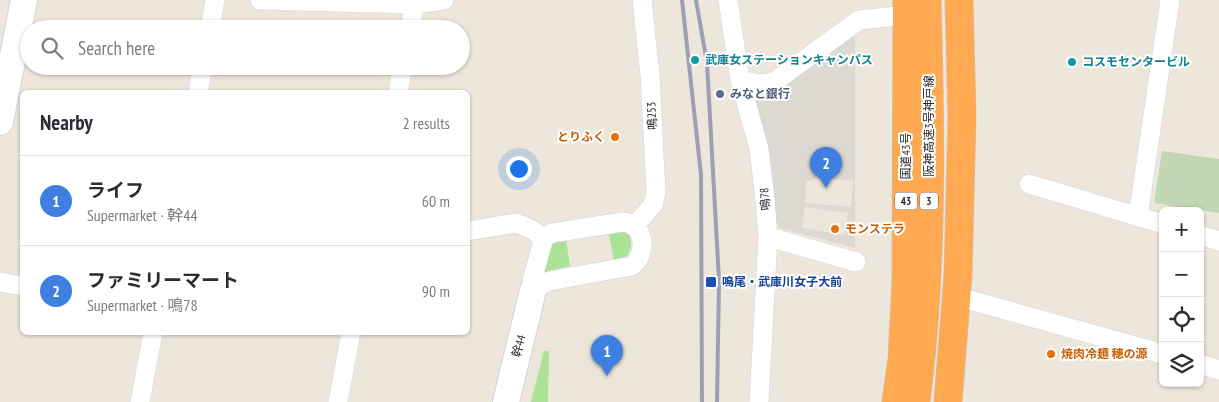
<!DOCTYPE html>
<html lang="en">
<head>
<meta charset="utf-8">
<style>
	:root { --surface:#fff; --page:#f2f2f3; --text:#2b2b33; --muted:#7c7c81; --line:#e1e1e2; --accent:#7c3aed }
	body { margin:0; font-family:"PT Sans Narrow","Noto Sans JP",sans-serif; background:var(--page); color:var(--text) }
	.controls { position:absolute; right:15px; bottom:15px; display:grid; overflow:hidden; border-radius:8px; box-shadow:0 1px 4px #0004 }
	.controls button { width:45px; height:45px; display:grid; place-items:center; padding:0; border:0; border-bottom:1px solid var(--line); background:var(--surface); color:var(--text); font:25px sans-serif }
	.you { position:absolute; left:518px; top:168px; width:18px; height:18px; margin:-12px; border:4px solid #fff; border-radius:50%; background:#1a73e8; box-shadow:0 0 0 8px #1a73e833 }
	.badge { display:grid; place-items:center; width:32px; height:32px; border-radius:50%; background:var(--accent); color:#fff; font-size:16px; font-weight:700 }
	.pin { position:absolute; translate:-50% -41px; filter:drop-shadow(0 1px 2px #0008) }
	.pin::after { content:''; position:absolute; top:26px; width:18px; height:15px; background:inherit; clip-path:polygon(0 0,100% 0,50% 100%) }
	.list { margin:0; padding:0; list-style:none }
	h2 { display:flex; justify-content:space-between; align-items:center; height:65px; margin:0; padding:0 20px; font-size:21px }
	h2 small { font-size:16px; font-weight:400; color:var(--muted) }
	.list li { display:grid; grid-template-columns:32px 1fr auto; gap:15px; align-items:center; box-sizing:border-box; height:90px; padding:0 20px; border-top:1px solid var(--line) }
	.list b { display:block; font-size:19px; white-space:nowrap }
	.list p { margin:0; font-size:16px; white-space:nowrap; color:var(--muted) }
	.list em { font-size:16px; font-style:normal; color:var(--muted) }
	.icon { flex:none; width:28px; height:28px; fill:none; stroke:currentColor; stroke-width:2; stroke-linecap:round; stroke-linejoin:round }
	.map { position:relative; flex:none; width:1219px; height:402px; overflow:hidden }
	.search { position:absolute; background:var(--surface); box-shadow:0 1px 4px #0004; left:20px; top:20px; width:450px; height:55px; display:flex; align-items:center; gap:12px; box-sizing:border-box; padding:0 18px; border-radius:28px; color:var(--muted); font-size:19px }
	.panel { position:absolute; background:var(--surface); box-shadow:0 1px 4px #0004; left:20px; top:90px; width:450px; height:245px; border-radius:8px }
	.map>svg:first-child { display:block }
	.green { fill:#abe396 }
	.cemetery { fill:#c1d6b2 }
	.plaza { fill:#dcd8d2; fill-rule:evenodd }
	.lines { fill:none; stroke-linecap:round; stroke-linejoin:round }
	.street-casing { stroke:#d0d2e2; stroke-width:20 }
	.secondary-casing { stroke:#d0d2e2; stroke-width:28 }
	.highway-casing { stroke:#c7c7c7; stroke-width:29 }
	.street { stroke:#fff; stroke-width:19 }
	.secondary { stroke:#fff; stroke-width:26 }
	.highway { stroke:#ffaa52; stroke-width:28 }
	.rail { stroke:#9d9fb4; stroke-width:4 }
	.culture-dot { fill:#0f9aa8; stroke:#fff; stroke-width:2 }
	.service-dot { fill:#5c6f8a; stroke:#fff; stroke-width:2 }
	.food-dot { fill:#e8710a; stroke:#fff; stroke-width:2 }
	.transit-dot { fill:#1a4fb4; stroke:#fff; stroke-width:2 }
	.labels { text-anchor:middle; stroke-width:4; stroke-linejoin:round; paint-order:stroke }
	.shield { fill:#fff; stroke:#696969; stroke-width:1 }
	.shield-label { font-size:11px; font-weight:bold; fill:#292929 }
	.culture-label { font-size:12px; font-weight:bold; fill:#0d838f; stroke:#fff; text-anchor:start }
	.service-label { font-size:12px; font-weight:bold; fill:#4e5e75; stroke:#fff; text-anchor:start }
	.street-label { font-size:12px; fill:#292929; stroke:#fff }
	.food-label { font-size:12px; font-weight:bold; fill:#c56008; stroke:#fff; text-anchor:start }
	.transit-label { font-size:12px; font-weight:bold; fill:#164399; stroke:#fff; text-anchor:start }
</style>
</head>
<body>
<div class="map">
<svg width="1219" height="402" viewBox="0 0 1219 402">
	<rect width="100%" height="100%" fill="#ece6db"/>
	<!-- green -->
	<path class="green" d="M619 229 629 235C632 243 632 248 627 256L614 260 608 231Z
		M566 239 570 266 540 273 551 242Z
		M544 351H549L548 402H531Z"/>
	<!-- cemetery -->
	<path class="cemetery" d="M1162 151 1219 159V213L1154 203Z"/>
	<!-- plaza -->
	<path class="plaza" d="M855 32V248L780 228 774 223 754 104 756 97 760 93 779 89ZM816 178 853 181 851 207 805 203 806 182ZM805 207 848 213 845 235 802 228Z"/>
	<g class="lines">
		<defs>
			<path id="street" d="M260 0 415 4 444 0
				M728 0 740 80 759 149 765 199 768 237 759 402
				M210 29 215 0
				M410 29 415 0
				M740 80 761 84 774 82 859 20 907 15
				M198 92 203 66
				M398 92 403 66
				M1029 184 1163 224
				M1138 217 1170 0
				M623 222C645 223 648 254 632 266L549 281 533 290 532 280 544 238 552 233Z
				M635 225 653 205 656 192 650 76 642 0
				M468 231 516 223 531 229 544 238
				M1200 235 1219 241
				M768 237 856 262
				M0 282 22 286
				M970 300 1163 354
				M1200 364 1219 370
				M140 402 153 332
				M338 402 351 332"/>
			<path id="secondary" d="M0 122 24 0
				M506 402 533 290"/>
			<path id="highway" d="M896 402 902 359 906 280 907 0
				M916 402C933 269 931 134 927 0
				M948 402 958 275 962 116 959 0"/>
		</defs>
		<!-- street casing -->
		<use href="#street" class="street-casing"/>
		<!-- secondary casing -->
		<use href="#secondary" class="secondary-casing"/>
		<!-- highway casing -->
		<use href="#highway" class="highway-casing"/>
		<!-- street -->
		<use href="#street" class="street"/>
		<!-- secondary -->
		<use href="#secondary" class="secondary"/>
		<!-- highway -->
		<use href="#highway" class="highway"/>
		<!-- rail -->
		<path class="rail" d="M682 0 701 175 702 402
			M696 0 707 63 719 280 717 402"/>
	</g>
	<!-- markers -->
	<g class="culture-dot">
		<circle cx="695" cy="60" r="5"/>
		<circle cx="1072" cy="62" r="5"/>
	</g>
	<circle class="service-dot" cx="720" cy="94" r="5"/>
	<g class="food-dot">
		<circle cx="615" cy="137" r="5"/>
		<circle cx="835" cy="229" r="5"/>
		<circle cx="1051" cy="354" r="5"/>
	</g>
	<rect class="transit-dot" x="705" y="276" width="12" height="12" rx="2.5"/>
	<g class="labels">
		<!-- shield labels -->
		<g class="shield">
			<rect x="895" y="192.5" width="22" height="17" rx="4"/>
			<rect x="920" y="192.5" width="18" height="17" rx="4"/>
		</g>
		<g class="shield-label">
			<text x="906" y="205">43</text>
			<text x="929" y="205">3</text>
		</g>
		<!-- culture labels -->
		<g class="culture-label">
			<text x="705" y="64">武庫女ステーションキャンパス</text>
			<text x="1082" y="66">コスモセンタービル</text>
		</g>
		<!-- service labels -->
		<g class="service-label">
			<text x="730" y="98">みなと銀行</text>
		</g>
		<!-- street labels -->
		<g class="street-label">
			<text transform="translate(652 116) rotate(-93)" y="4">鳴253</text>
			<text transform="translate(929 126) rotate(-90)" y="4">阪神高速3号神戸線</text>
			<text transform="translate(906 156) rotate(-90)" y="4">国道43号</text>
			<text transform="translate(765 199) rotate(-95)" y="4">鳴78</text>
			<text transform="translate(519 346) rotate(-76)" y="4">幹44</text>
		</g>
		<!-- food labels -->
		<g class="food-label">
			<text x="605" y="141" text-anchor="end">とりふく</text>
			<text x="845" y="233">モンステラ</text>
			<text x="1061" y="358">焼肉冷麺 穂の源</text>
		</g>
		<!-- transit labels -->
		<g class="transit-label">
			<text x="722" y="286">鳴尾・武庫川女子大前</text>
		</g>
	</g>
</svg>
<div class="controls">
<button>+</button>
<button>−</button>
<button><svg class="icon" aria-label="locate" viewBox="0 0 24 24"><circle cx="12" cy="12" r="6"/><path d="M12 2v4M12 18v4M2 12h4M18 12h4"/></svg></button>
<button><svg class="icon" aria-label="layers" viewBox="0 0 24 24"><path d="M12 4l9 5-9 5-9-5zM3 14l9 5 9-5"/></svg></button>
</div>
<div class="you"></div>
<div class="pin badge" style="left:607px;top:376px;background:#3f7fe0">1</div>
<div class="pin badge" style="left:826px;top:188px;background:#3f7fe0">2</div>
<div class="search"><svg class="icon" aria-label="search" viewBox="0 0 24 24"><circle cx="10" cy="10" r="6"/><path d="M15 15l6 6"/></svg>Search here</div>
<section class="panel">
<h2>Nearby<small>2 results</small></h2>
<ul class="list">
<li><span class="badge" style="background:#3f7fe0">1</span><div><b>ライフ</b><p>Supermarket · 幹44</p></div><em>60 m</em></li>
<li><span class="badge" style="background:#3f7fe0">2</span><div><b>ファミリーマート</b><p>Supermarket · 鳴78</p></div><em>90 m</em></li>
</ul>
</section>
</div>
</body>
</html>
